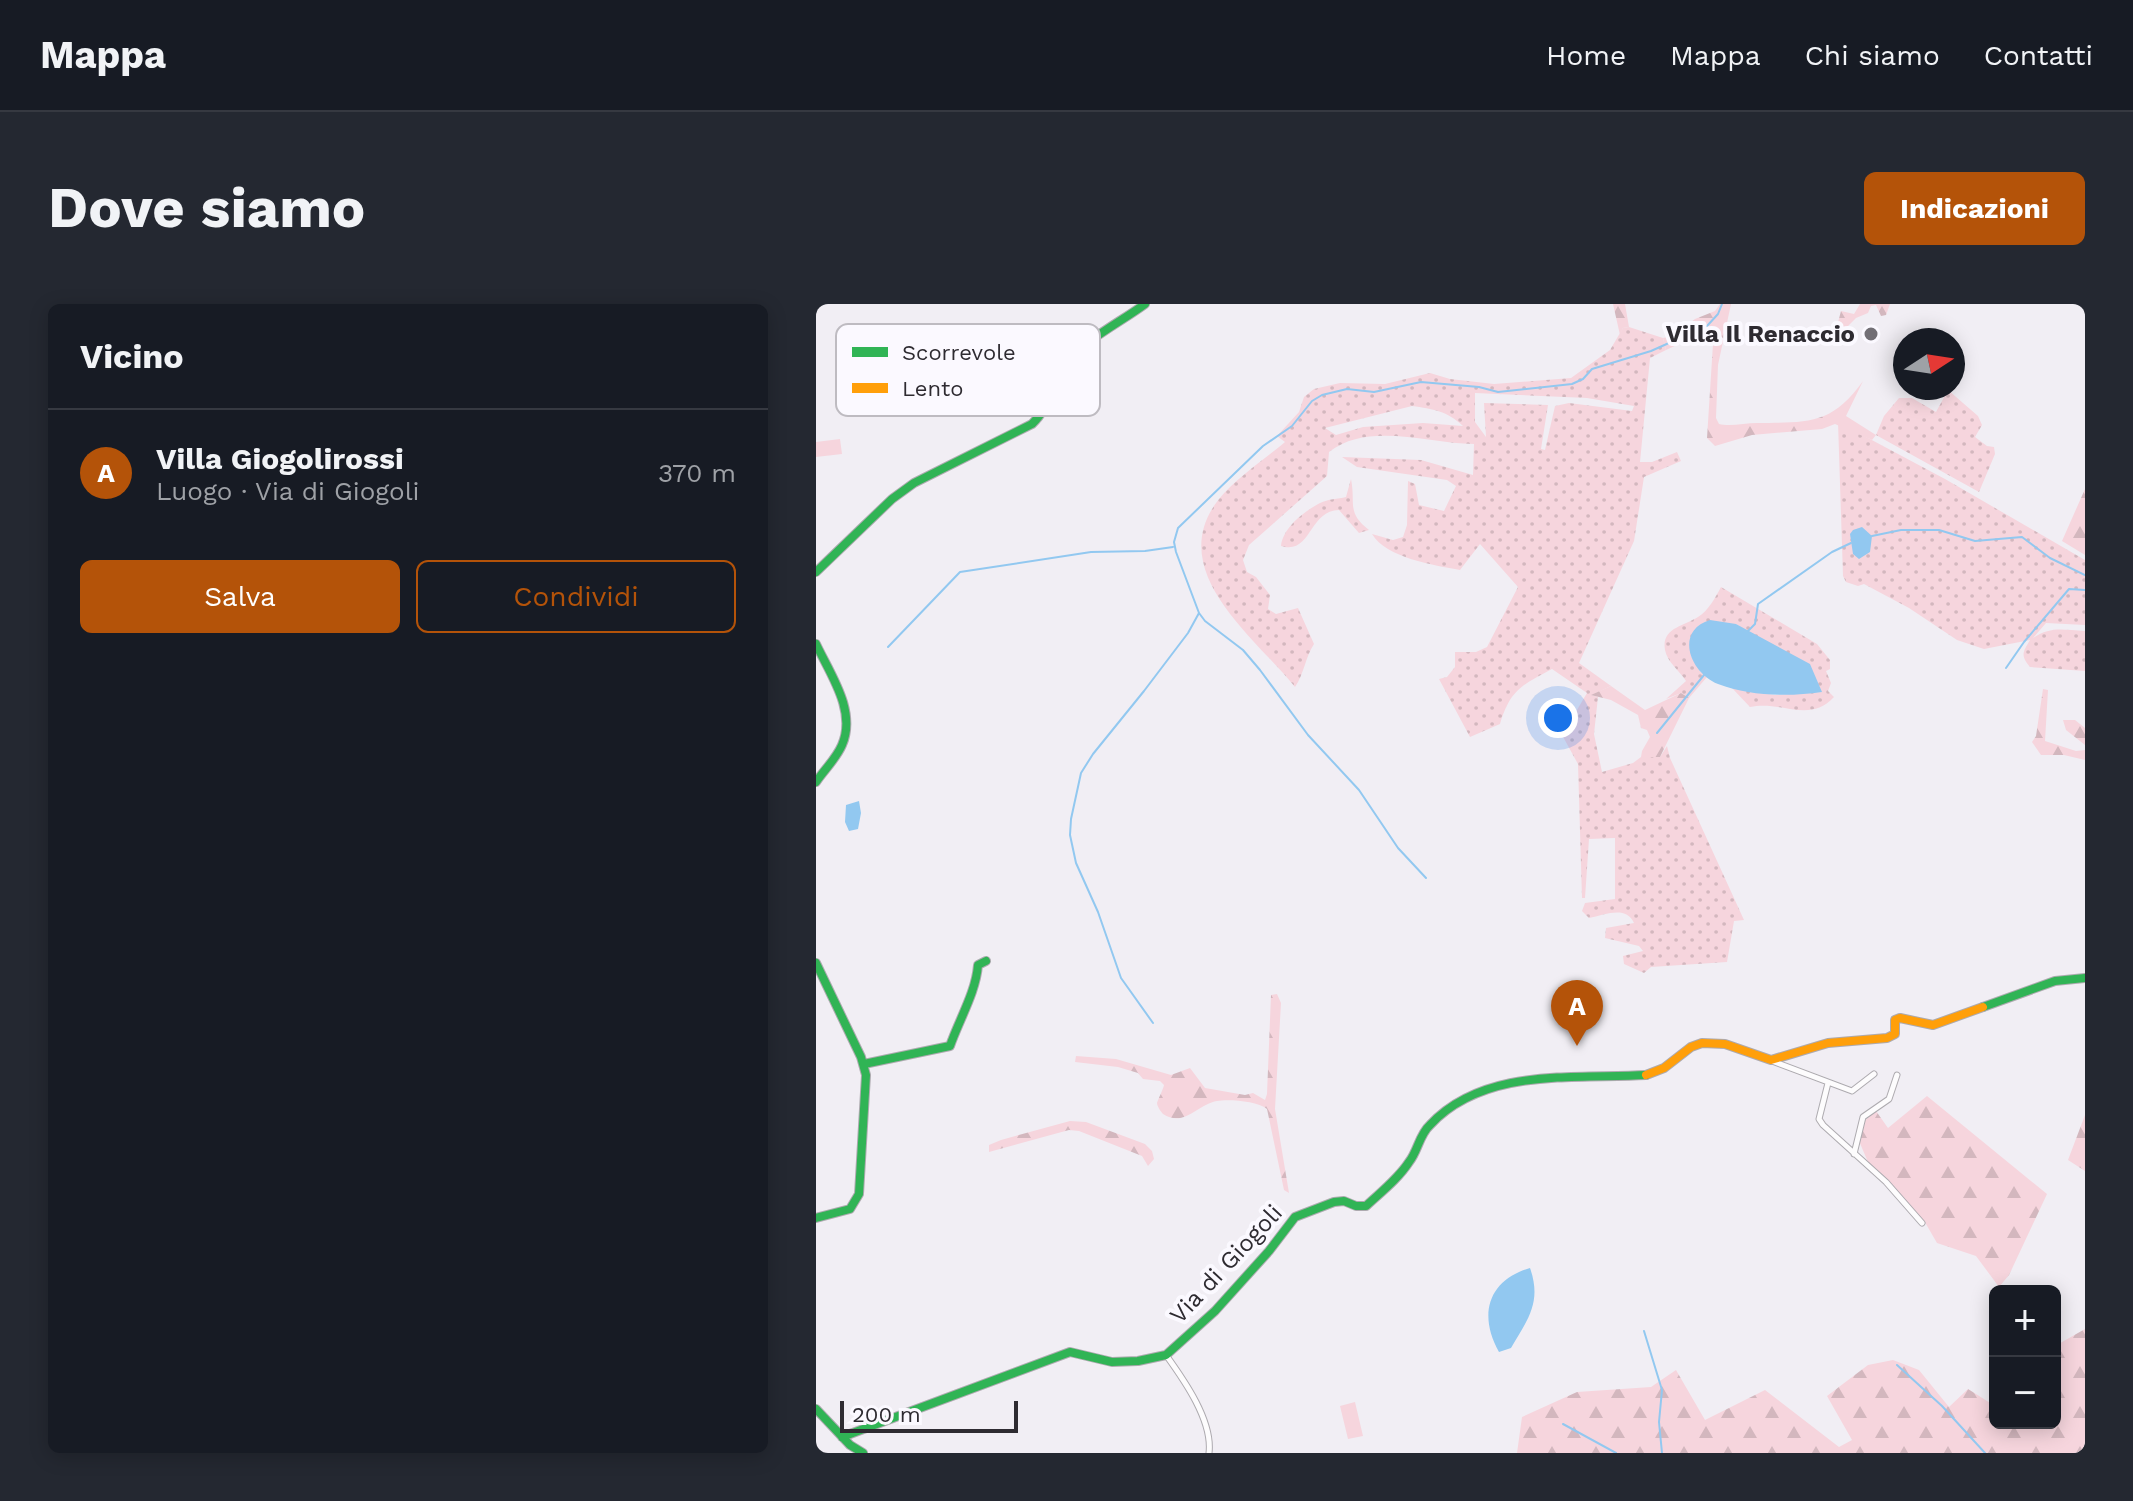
<!DOCTYPE html>
<html lang="it">
<head>
<meta charset="utf-8">
<style>
	:root { --surface:#171b24; --page:#242831; --text:#f1f3f6; --muted:#9ea1a6; --line:#363941; --accent:#b45309 }
	body { margin:0; font-family:"Work Sans",sans-serif; background:var(--page); color:var(--text) }
	.controls { position:absolute; right:24px; bottom:24px; display:grid; overflow:hidden; border-radius:12px; box-shadow:0 4px 20px #0003 }
	.controls button { width:72px; height:72px; display:grid; place-items:center; padding:0; border:0; border-bottom:2px solid var(--line); background:var(--surface); color:var(--text); font:40px sans-serif }
	.compass { position:absolute; left:1077px; top:24px; width:72px; height:72px; border-radius:50%; background:var(--surface); box-shadow:0 4px 20px #0003; rotate:78deg }
	.scale { position:absolute; left:24px; bottom:20px; width:178px; box-sizing:border-box; padding-left:8px; border:4px solid #2e2b31; border-top:0; font-size:22px; line-height:28px; white-space:nowrap; color:#2e2b31; -webkit-text-stroke:6px #fbf9ff; paint-order:stroke }
	.you { position:absolute; left:742px; top:414px; width:28px; height:28px; margin:-20px; border:6px solid #fff; border-radius:50%; background:#1a73e8; box-shadow:0 0 0 12px #1a73e833 }
	.badge { display:grid; place-items:center; width:52px; height:52px; border-radius:50%; background:var(--accent); color:#fff; font-size:26px; font-weight:700 }
	.pin { position:absolute; translate:-50% -66px; filter:drop-shadow(0 2px 4px #0008) }
	.pin::after { content:''; position:absolute; top:42px; width:28px; height:24px; background:inherit; clip-path:polygon(0 0,100% 0,50% 100%) }
	.list { margin:0; padding:0; list-style:none }
	h2 { display:flex; justify-content:space-between; align-items:center; height:104px; margin:0; padding:0 32px; font-size:34px }
	h2 small { font-size:26px; font-weight:400; color:var(--muted) }
	.list li { display:grid; grid-template-columns:52px 1fr auto; gap:24px; align-items:center; box-sizing:border-box; height:128px; padding:0 32px; border-top:2px solid var(--line) }
	.list b { display:block; font-size:30px; white-space:nowrap }
	.list p { margin:0; font-size:26px; white-space:nowrap; color:var(--muted) }
	.list em { font-size:26px; font-style:normal; color:var(--muted) }
	.actions { display:flex; gap:16px; padding:24px 32px }
	.actions a { flex:1; padding:18px 0; border:2px solid var(--accent); border-radius:12px; text-align:center; font-size:28px; color:var(--accent) }
	.actions .main { background:var(--accent); color:#fff }
	.map { position:relative; flex:none; width:1269px; height:1149px; overflow:hidden; border-radius:12px }
	header { display:flex; align-items:center; gap:48px; box-sizing:border-box; height:112px; padding:0 40px; background:var(--surface); border-bottom:2px solid var(--line) }
	header strong { font-size:38px }
	nav { display:flex; gap:44px; margin-inline-start:auto; font-size:28px }
	.intro { display:flex; align-items:center; justify-content:space-between; box-sizing:border-box; height:192px; padding:0 48px }
	h1 { margin:0; font-size:56px }
	.button { padding:20px 36px; border-radius:12px; background:var(--accent); color:#fff; font-size:28px; font-weight:700 }
	main { display:flex; gap:48px; padding:0 48px }
	aside { flex:1; background:var(--surface); border-radius:12px; box-shadow:0 4px 20px #0003 }
	.map>svg:first-child { display:block }
	.grass { fill:url(#grass-dots); fill-rule:evenodd }
	.forest { fill:url(#forest-firs) }
	.green { fill:#f6d5dd }
	.water { fill:#92c8f0 }
	.lines { fill:none; stroke-linecap:round; stroke-linejoin:round }
	.stream { stroke:#92c8f0; stroke-width:2 }
	.street-casing { stroke:#adaaaf; stroke-width:7 }
	.fast-casing { stroke:#adaaaf; stroke-width:10 }
	.slow-casing { stroke:#adaaaf; stroke-width:10 }
	.street { stroke:#fdfcfd; stroke-width:5 }
	.fast { stroke:#30b455; stroke-width:8 }
	.slow { stroke:#ff9f0a; stroke-width:8 }
	.poi-dot { fill:#726f75; stroke:#fbf9ff; stroke-width:3 }
	.labels { text-anchor:middle; stroke-width:8; stroke-linejoin:round; paint-order:stroke }
	.poi-label { font-size:24px; font-weight:bold; fill:#2e2b31; stroke:#fbf9ff; text-anchor:end }
	.street-label { font-size:24px; fill:#2e2b31; stroke:#fbf9ff }
	.key { fill:#fbf9ff; stroke:#bebbc1; stroke-width:2 }
	.key-label { font-size:22px; fill:#2e2b31 }
</style>
</head>
<body>
<header>
<strong>Mappa</strong>
<nav><a>Home</a><a>Mappa</a><a>Chi siamo</a><a>Contatti</a></nav>
</header>
<div class="intro"><h1>Dove siamo</h1><a class="button">Indicazioni</a></div>
<main>
<aside>
<h2>Vicino<small></small></h2>
<ul class="list">
<li><span class="badge">A</span><div><b>Villa Giogolirossi</b><p>Luogo · Via di Giogoli</p></div><em>370 m</em></li>
</ul>
<div class="actions"><a class="main">Salva</a><a>Condividi</a></div>
</aside>
<div class="map">
<svg width="1269" height="1149" viewBox="0 0 1269 1149">
	<defs>
		<pattern id="grass-dots" width="8" height="8" patternUnits="userSpaceOnUse" patternTransform="scale(2)"><rect width="8" height="8" fill="#f6d5dd"/><path d="M2 2h.1M6 6h.1" fill="none" stroke="#d3b7be" stroke-width="1.8" stroke-linecap="round"/></pattern>
		<pattern id="forest-firs" width="22" height="20" patternUnits="userSpaceOnUse" patternTransform="scale(2)"><rect width="22" height="20" fill="#f6d5dd"/><path d="M5 1l3.5 6h-7zM16 11l3.5 6h-7z" fill="#d3b7be"/></pattern>
	</defs>
	<rect width="100%" height="100%" fill="#f1eef4"/>
	<!-- grass -->
	<path class="grass" d="M813 23 847 34 850 46 834 54 824 158H836L861 148 865 157 828 173 818 237 763 359 795 382 776 391 782 393 778 430 786 468 817 459 825 453H844L851 442 854 454 928 616 918 617 911 658 835 663 828 669 808 660 807 652 827 647 823 642 789 634 790 624 818 619C810 601 789 611 773 614L766 607 769 599 799 595V534L773 535 769 594H766L762 460 746 431 771 389 736 365C706 381 694 386 684 420L654 433 623 375 631 373 639 363V348H660L671 343 702 283 664 240 644 266C618 261 570 254 556 230L577 236 587 233 591 221 592 177 599 180 603 201 628 207 640 182 631 176 541 163 526 153 605 156 657 171 658 140C612 140 553 117 513 148L511 172 433 241 427 256 431 268 440 273 454 291 452 305 460 310 482 304 498 340C489 354 488 370 479 383 438 332 347 266 403 195 419 175 449 155 469 138L461 132 483 108 488 93 498 85 524 79 569 80 614 69 634 75 678 80 755 74 794 46 807 24ZM659 89 771 94 818 102 816 107 753 99 739 102 729 146 725 145 732 101 668 99 670 133 659 118ZM596 102C617 105 631 107 647 122L607 119 547 123 520 131 509 124Z
		M1132 86 1162 112 1166 121 1159 133 1171 142 1178 143 1179 150 1163 188 1060 131 1068 112 1083 94H1096L1120 108Z
		M1022 118 1129 175 1269 256V321L1230 319 1217 334C1235 322 1247 326 1269 327V367L1214 363C1204 351 1207 348 1214 336L1168 345 1141 336 1093 304 1048 280 1042 282 1030 278 1027 272Z
		M535 175C540 200 530 208 553 226L543 229 523 206C492 207 496 251 465 242 467 223 489 207 504 199 512 195 522 195 530 193Z
		M905 283 1001 340 1014 356V365L1010 367 1015 379 1012 387 1018 393C993 420 966 396 934 403L916 384 959 391 1006 388 940 333 920 320 875 352 884 367 891 373 873 394 865 389 850 395 870 377C864 367 851 358 849 346 845 324 868 322 882 313 893 306 899 294 905 283Z"/>
	<!-- forest -->
	<path class="forest" d="M797 0H809L813 23 807 24 804 31Z
		M904 0H915L902 61 900 114 903 120C914 123 929 119 941 119 991 118 1015 122 1047 77L1030 112 1060 131 1056 136 1019 120 1006 125 936 131 899 142 891 134 898 24 850 46 847 34 856 32 879 15 899 7Z
		M1044 0H1074L1070 11 1065 12 1060 1 1055 2 1052 9 1040 14 1025 29 1021 22 1025 7 1038 10Z
		M1269 185V251L1246 237Z
		M795 382 829 406 865 389 873 394 844 453H825L826 447 834 433 831 426 825 424 822 411 795 396 775 391Z
		M1227 385 1232 386 1229 437 1260 447 1269 446V456L1248 451H1225L1216 438 1220 432Z
		M1247 416H1259L1269 424V441L1250 426Z
		M461 690 465 699 459 805 473 889 468 886 451 805C441 797 413 795 401 797 382 800 368 824 347 810 345 808 341 802 341 799 342 795 347 786 348 781L344 777 327 775 322 769 302 763 259 758 260 752 300 755 355 771 374 764 389 784 429 791 437 789 449 796 451 790 455 691Z
		M1111 792 1231 890 1193 971 1183 983 1160 952 1121 939 1110 920 1052 858 1043 837 1048 817 1060 807 1072 824Z
		M1269 811V867L1252 856Z
		M254 817 270 818 329 840 336 847 338 855 332 862 326 852 263 827 253 826 173 848V841L185 836Z
		M1269 1025V1149H701L706 1113 761 1088 835 1083 860 1066 889 1116 949 1086 1023 1143 1036 1136 1011 1092 1052 1061 1077 1056 1103 1066 1133 1103 1152 1085 1179 1102V1119H1239V1042Z"/>
	<!-- green -->
	<path class="green" d="M24 135 26 150 0 153V138Z
		M539 1098 547 1132 532 1135 524 1102Z"/>
	<!-- water -->
	<path class="water" d="M1046 223 1056 232 1054 248 1043 255 1037 250 1034 230 1037 226Z
		M894 316 920 320 994 360 1006 388C972 393 934 392 902 380 874 369 858 327 894 316Z
		M43 497 45 509 42 525 33 527 29 518 30 501Z
		M714 964C726 998 712 1015 695 1044L683 1048C662 1011 672 976 714 964Z"/>
	<g class="lines">
		<!-- stream -->
		<path class="stream" d="M1056 232 1085 226H1123L1159 237 1206 233 1234 254 1269 271
			M932 327 939 320 942 300 1016 248 1035 239
			M72 343 144 268 275 248 329 247 357 243
			M1190 364 1208 338 1253 285 1269 286
			M841 429 888 371
			M610 574 582 544 543 486 492 431 444 366 427 346 389 317 383 309 360 248 358 238 362 224 447 142 476 122 496 97 506 91 531 85 558 88 605 78 663 83 682 88 756 80 767 75 776 65 835 47 891 22 902 10 906 0
			M337 719 305 674 282 608 260 559 254 531 255 515 265 469 277 450 328 387 372 329 383 309
			M828 1027 846 1086 843 1118 846 1149
			M1081 1061 1126 1102 1169 1149
			M747 1120 800 1149"/>
		<defs>
			<path id="street" d="M956 757 1036 787 1058 770
				M1012 779 1003 815 1007 821 1070 878 1106 919
				M1038 850 1047 813 1073 795 1081 771
				M350 1051C368 1076 397 1117 393 1149"/>
			<path id="fast" d="M0 268 76 195 98 179 216 120C235 102 232 85 245 66 265 37 302 20 329 0
				M0 340C14 370 41 407 26 441 20 455 8 466 0 478
				M0 659 45 753 50 771 43 890 34 905 0 914
				M1167 703 1239 677 1269 674
				M48 760 134 742C143 716 160 688 162 661L170 657
				M0 1105 34 1141 47 1149
				M26 1133 254 1048 296 1058 322 1057 350 1051 399 1007 453 947 479 913 518 898 528 897 540 902H550C565 888 582 875 593 858 602 847 603 831 614 821 668 763 759 775 830 771"/>
			<path id="slow" d="M830 771 848 764 875 743 886 739 909 740 955 756 1012 739 1071 734 1079 730V716L1084 714 1117 721 1167 703"/>
		</defs>
		<!-- street casing -->
		<use href="#street" class="street-casing"/>
		<!-- fast casing -->
		<use href="#fast" class="fast-casing"/>
		<!-- slow casing -->
		<use href="#slow" class="slow-casing"/>
		<!-- street -->
		<use href="#street" class="street"/>
		<!-- fast -->
		<use href="#fast" class="fast"/>
		<!-- slow -->
		<use href="#slow" class="slow"/>
	</g>
	<!-- markers -->
	<circle class="poi-dot" cx="1055" cy="30" r="8"/>
	<g class="labels">
		<!-- poi labels -->
		<g class="poi-label">
			<text x="1039" y="38">Villa Il Renaccio</text>
		</g>
		<!-- street labels -->
		<g class="street-label">
			<text transform="translate(410 960) rotate(-47)" y="8">Via di Giogoli</text>
		</g>
	</g>
	<!-- legend -->
	<rect x="20" y="20" width="264" height="92" rx="12" class="key"/>
	<rect x="36" y="43" width="36" height="10" fill="#30b455"/>
	<rect x="36" y="79" width="36" height="10" fill="#ff9f0a"/>
	<g class="key-label">
		<text x="86" y="56">Scorrevole</text>
		<text x="86" y="92">Lento</text>
	</g>
</svg>
<div class="controls">
<button>+</button>
<button>−</button>
</div>
<svg class="compass" viewBox="-18 -18 36 36"><path d="M0-13l5 13h-10z" fill="#e53935"/><path d="M0 13l5-13h-10z" fill="#9ea1a6"/></svg>
<div class="scale">200 m</div>
<div class="you"></div>
<div class="pin badge" style="left:761px;top:742px">A</div>
</div>
</main>
</body>
</html>
